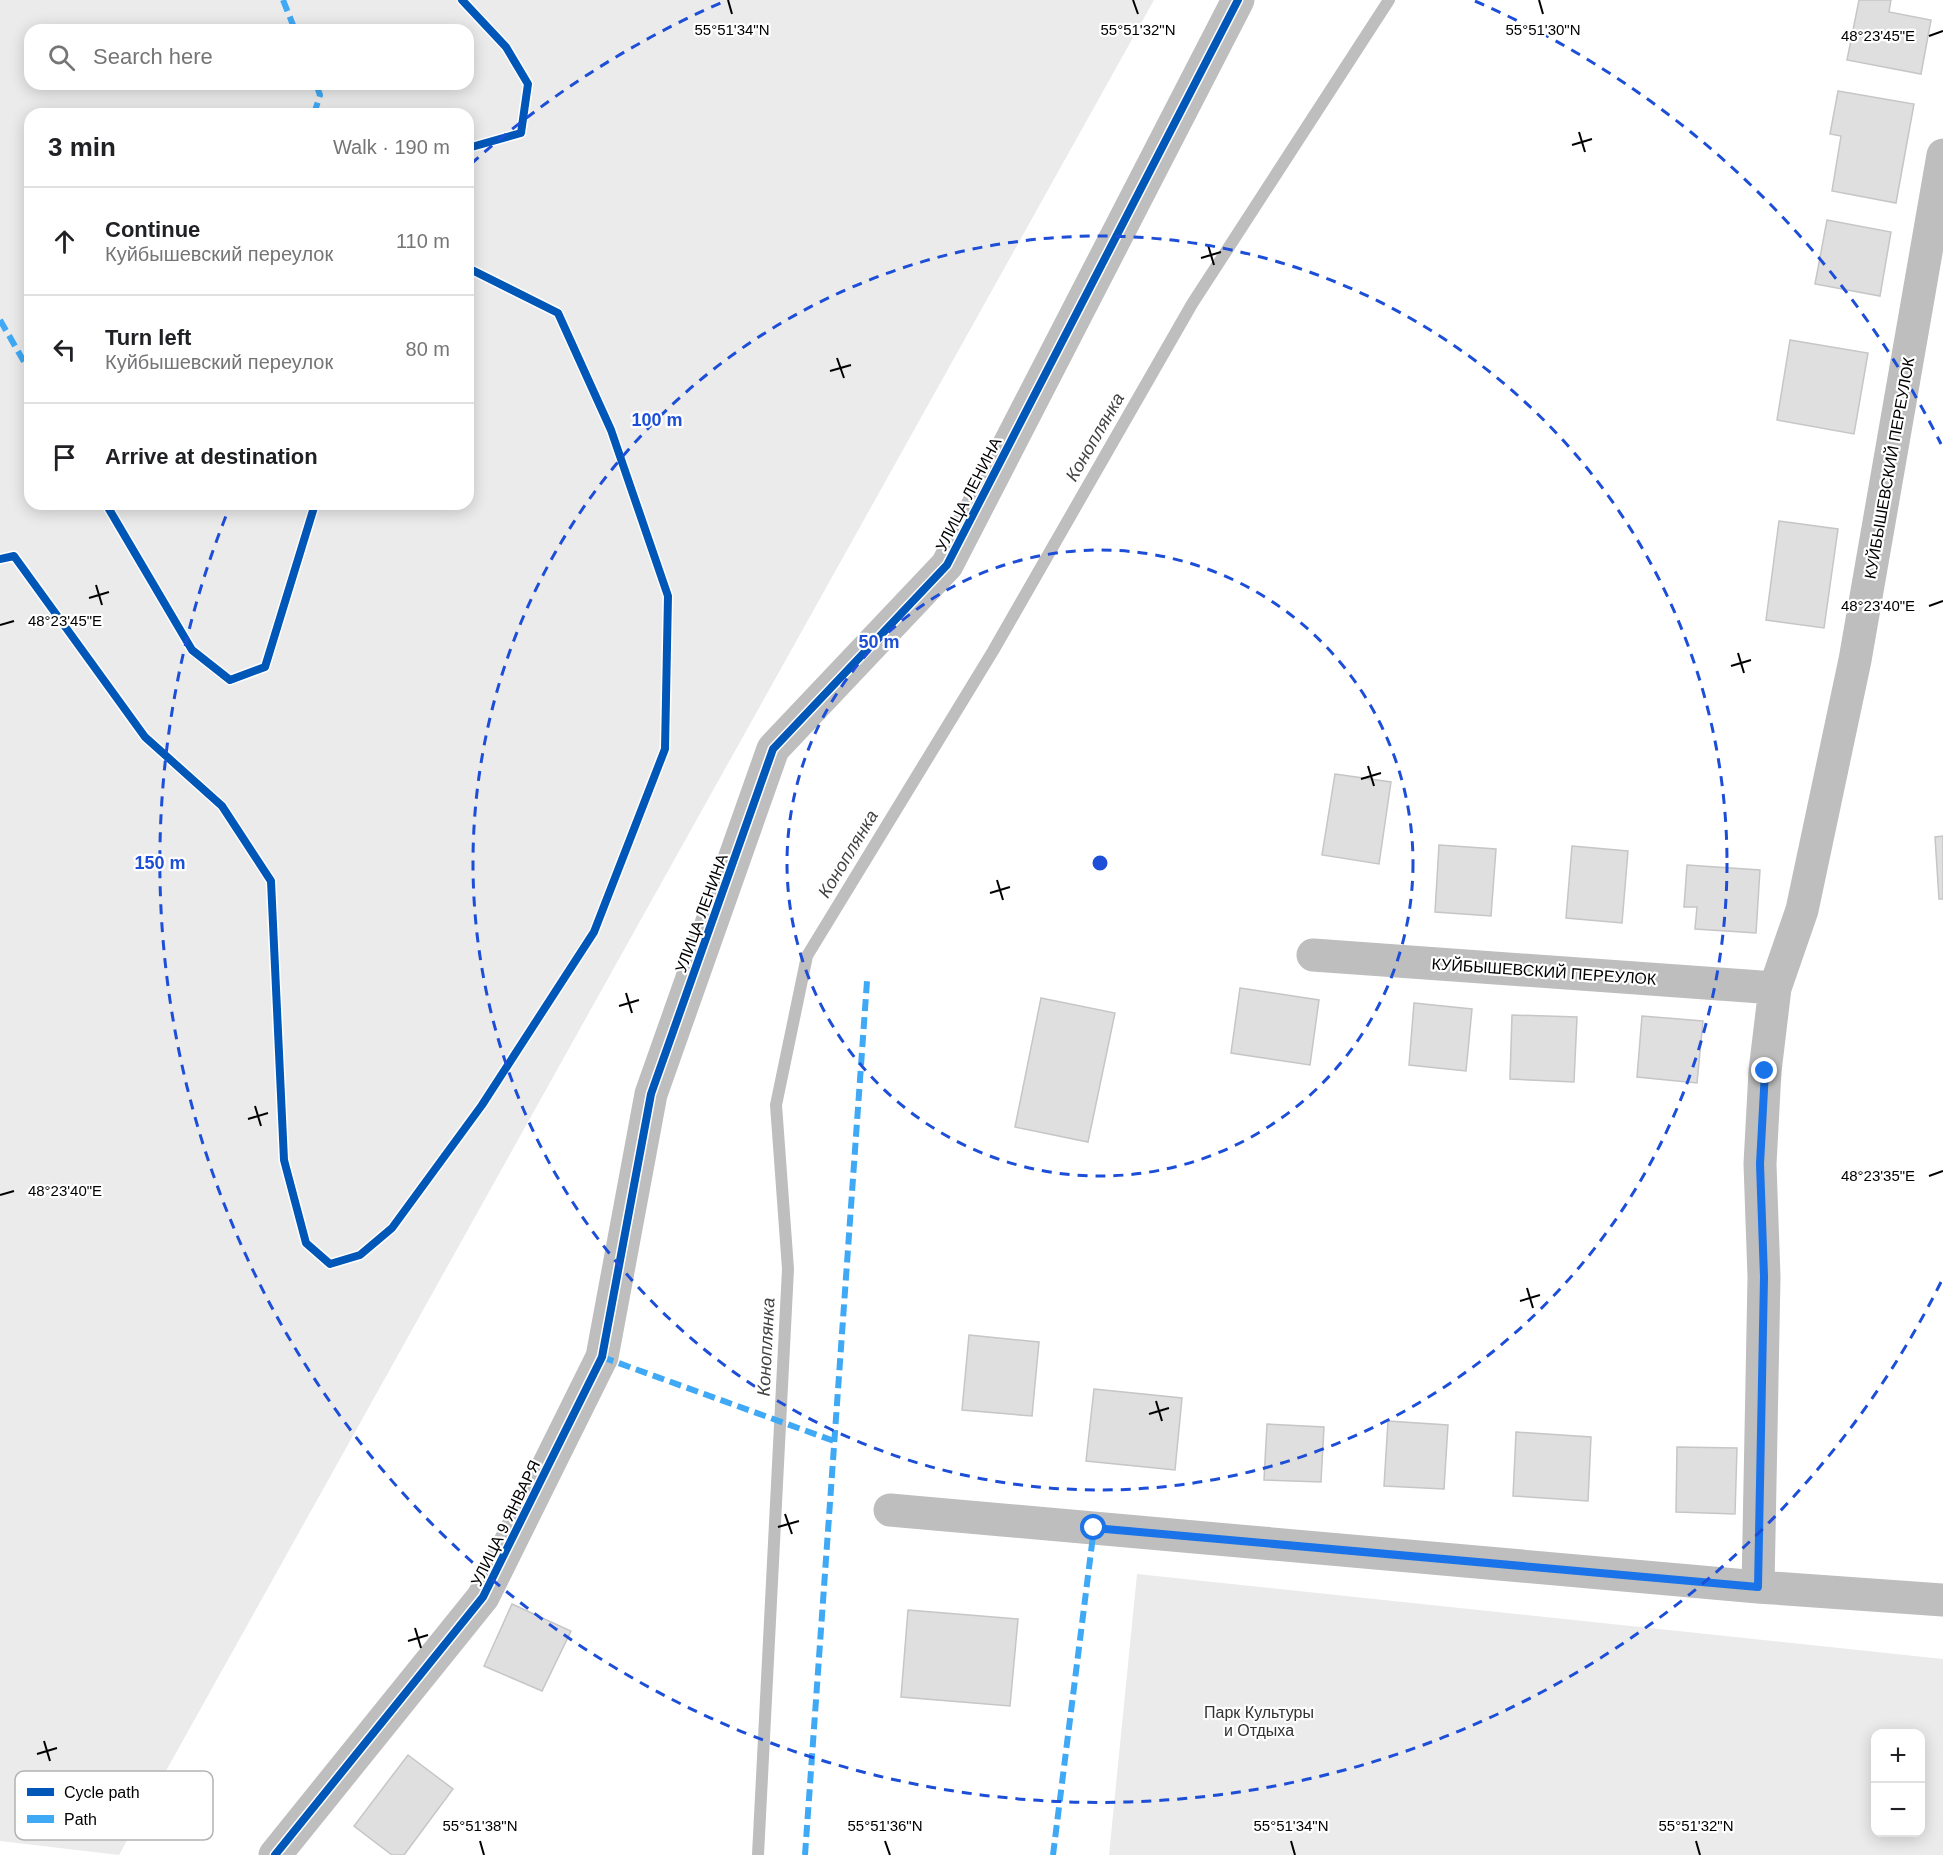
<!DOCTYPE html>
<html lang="en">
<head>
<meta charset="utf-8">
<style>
	:root { --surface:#fff; --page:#f2f2f2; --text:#202124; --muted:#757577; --line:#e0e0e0 }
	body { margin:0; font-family:Arial,sans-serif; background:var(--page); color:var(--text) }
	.controls { position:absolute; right:18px; bottom:18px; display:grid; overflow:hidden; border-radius:12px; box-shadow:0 3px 15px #0003 }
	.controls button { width:54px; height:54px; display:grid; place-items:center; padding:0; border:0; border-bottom:2px solid var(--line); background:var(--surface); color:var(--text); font:30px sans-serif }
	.stop { position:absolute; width:18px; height:18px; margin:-14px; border:4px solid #1a73e8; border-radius:50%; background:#fff }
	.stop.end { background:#1a73e8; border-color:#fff; box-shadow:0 2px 6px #0008 }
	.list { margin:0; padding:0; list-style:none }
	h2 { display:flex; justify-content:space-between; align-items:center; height:78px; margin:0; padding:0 24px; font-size:26px }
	h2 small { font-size:20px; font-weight:400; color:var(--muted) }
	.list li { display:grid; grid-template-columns:39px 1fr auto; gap:18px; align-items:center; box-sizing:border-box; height:108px; padding:0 24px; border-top:2px solid var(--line) }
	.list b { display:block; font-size:22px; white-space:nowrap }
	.list p { margin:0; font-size:20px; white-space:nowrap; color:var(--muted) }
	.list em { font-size:20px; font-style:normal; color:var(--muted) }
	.icon { flex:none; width:33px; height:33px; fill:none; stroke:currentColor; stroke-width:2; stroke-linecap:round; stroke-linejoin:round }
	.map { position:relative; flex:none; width:1943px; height:1855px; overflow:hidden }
	.search { position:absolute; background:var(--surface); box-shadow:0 3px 15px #0003; left:24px; top:24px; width:450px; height:66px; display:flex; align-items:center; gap:15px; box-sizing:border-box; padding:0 21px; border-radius:18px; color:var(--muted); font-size:22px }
	.panel { position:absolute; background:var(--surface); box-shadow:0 3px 15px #0003; left:24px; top:108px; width:450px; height:402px; border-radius:18px }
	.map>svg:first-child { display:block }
	.green { fill:#ebebeb; fill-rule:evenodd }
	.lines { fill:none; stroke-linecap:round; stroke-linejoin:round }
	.stream { stroke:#bebebe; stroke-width:12 }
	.building { fill:#dfdfdf; stroke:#c6c6c6; stroke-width:1.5 }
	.street { stroke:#bebebe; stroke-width:33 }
	.quiet { stroke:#3fa9f5; stroke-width:6; stroke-dasharray:12 6; stroke-linecap:butt }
	.cycleway-casing { stroke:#fff; stroke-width:11 }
	.cycleway { stroke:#0057b8; stroke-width:8 }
	.route { stroke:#1a73e8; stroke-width:8 }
	.ticks { fill:none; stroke:#000; stroke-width:2 }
	.ring { fill:none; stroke:#1d4ed8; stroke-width:3; stroke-dasharray:10 8 }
	.labels { text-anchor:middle; stroke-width:4.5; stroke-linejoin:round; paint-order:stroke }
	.street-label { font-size:16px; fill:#000; stroke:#fff }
	.park-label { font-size:16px; fill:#323232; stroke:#fff }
	.water-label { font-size:18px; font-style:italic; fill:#434343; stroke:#fff }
	.key { fill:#fff; stroke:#b2b2b2; stroke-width:1.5 }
	.key-label { font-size:16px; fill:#000 }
	.ticks-label { font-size:15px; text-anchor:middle; fill:#000; stroke:#fff; stroke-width:4.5; stroke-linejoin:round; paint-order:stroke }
	.centre { fill:#1d4ed8; stroke:#fff; stroke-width:3 }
	.ring-label { font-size:18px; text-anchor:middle; font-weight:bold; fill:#1d4ed8; stroke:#fff; stroke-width:4.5; stroke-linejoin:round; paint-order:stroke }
</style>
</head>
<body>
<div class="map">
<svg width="1943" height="1855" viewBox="0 0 1943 1855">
	<rect width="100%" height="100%" fill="#fff"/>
	<!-- green -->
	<path class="green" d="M0 0H1154L119 1855 0 1841ZM30 30H468V84H30ZM30 114H468V504H30Z
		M1137 1574 1943 1659V1855H1109ZM1876 1734H1920V1832H1876Z"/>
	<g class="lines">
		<!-- stream -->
		<path class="stream" d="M758 1855 788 1269 776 1105 807 956 993 651 1192 304 1389 0"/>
	</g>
	<!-- building -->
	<path class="building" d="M1859 0H1891L1889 12 1931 20 1921 74 1847 60Z
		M1838 91 1914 104 1896 203 1832 191 1841 136 1830 134Z
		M1827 220 1891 232 1880 296 1815 284Z
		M1790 340 1868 353 1854 434 1777 420Z
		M1779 521 1838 529 1824 628 1766 620Z
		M1335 774 1391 782 1379 864 1322 855Z
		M1943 836V899H1939L1935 837Z
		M1439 845 1496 849 1491 916 1435 912Z
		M1572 846 1628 851 1622 923 1566 918Z
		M1687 865 1760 870 1756 933 1695 929 1697 907H1684Z
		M1240 988 1319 1000 1310 1065 1231 1053Z
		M1041 998 1115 1013 1088 1142 1015 1127Z
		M1414 1003 1472 1009 1466 1071 1409 1065Z
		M1512 1015 1577 1017 1574 1082 1510 1079Z
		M1642 1016 1703 1021 1697 1083 1637 1077Z
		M969 1335 1039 1342 1032 1416 962 1410Z
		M1094 1389 1182 1398 1175 1470 1086 1461Z
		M1388 1421 1448 1425 1444 1489 1384 1486Z
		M1267 1424 1324 1427 1321 1482 1264 1480Z
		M1516 1432 1591 1437 1588 1501 1513 1496Z
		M1677 1447 1737 1448 1735 1514 1676 1512Z
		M512 1604 571 1631 542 1691 484 1666Z
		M908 1610 1018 1619 1010 1706 901 1697Z
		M408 1755 453 1789 404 1855H392L354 1826Z"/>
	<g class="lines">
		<!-- street -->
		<path class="street" d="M1313 955 1775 988
			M890 1510 1758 1587 1943 1600
			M1758 1587 1764 1277 1760 1164 1765 1071 1775 988 1802 910 1855 660 1943 155
			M275 1855 483 1597 602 1357 651 1094 773 749 947 565 1238 0"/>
		<!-- quiet -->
		<path class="quiet" d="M283 0 295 30
			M314 114 320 95 316 84
			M0 320 30 372
			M602 1357 834 1441
			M805 1855 867 981
			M1053 1855 1094 1528"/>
		<defs>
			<path id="cycleway" d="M462 0 506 47 528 84 521 133 468 148
				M106 504 192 650 230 680 265 667 315 504
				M0 559 14 556 145 737 222 806 271 881 284 1160 306 1243 330 1264 360 1255 392 1228 482 1105 594 932 665 749 668 596 611 430 558 313 468 268
				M275 1855 483 1597 602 1357 651 1094 773 749 947 565 1238 0"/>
		</defs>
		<!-- cycleway casing -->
		<use href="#cycleway" class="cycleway-casing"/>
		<!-- cycleway -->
		<use href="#cycleway" class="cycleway"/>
	</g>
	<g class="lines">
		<!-- route -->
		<path class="route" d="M1094 1528 1758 1587 1764 1277 1760 1164 1765 1071"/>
	</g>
	<!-- ticks -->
	<path class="ticks" d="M728 0 732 14M1133 0 1138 14M1539 0 1543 14M1929 36 1943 31M1579 132 1585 152M1572 145 1592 139M1208 245 1214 265M1201 258 1221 252M837 358 844 378M830 371 851 365M96 585 102 605M89 598 109 592M1929 606 1943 601M0 625 14 621M1738 653 1744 673M1731 666 1751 660M1368 766 1374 786M1361 779 1381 773M997 880 1003 900M990 893 1010 887M626 993 632 1013M619 1006 639 1000M255 1106 261 1126M248 1119 268 1113M1929 1176 1943 1171M0 1195 14 1191M1527 1288 1533 1308M1520 1301 1540 1295M1156 1401 1162 1421M1149 1414 1169 1408M785 1514 792 1534M778 1527 799 1521M415 1628 421 1648M408 1641 428 1635M44 1741 50 1761M37 1754 57 1748M480 1841 484 1855M885 1841 890 1855M1291 1841 1295 1855M1696 1841 1700 1855"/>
	<!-- distance rings -->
	<g class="ring">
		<circle cx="1100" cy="863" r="313"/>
		<circle cx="1100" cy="863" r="627"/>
		<path d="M1941 1282A940 940 0 0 1 228 511M471 164A940 940 0 0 1 725 1M1475 1A940 940 0 0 1 1941 444"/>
	</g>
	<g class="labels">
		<!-- street labels -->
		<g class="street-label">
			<text transform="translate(1889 468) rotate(-80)" y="6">КУЙБЫШЕВСКИЙ ПЕРЕУЛОК</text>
			<text transform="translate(968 494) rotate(-63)" y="6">УЛИЦА ЛЕНИНА</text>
			<text transform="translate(701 913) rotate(-70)" y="6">УЛИЦА ЛЕНИНА</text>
			<text transform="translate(1544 971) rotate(4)" y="6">КУЙБЫШЕВСКИЙ ПЕРЕУЛОК</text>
			<text transform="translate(505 1523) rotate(-64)" y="6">УЛИЦА 9 ЯНВАРЯ</text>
		</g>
		<!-- park labels -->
		<g class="park-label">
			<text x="1259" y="1718">Парк Культуры<tspan x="1259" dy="18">и Отдыха</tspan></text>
		</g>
		<!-- water labels -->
		<g class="water-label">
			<text transform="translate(1095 437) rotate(-60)" y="6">Коноплянка</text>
			<text transform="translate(848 854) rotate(-59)" y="6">Коноплянка</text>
			<text transform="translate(766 1347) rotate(-87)" y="6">Коноплянка</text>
		</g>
	</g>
	<!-- legend -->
	<rect x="15" y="1771" width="198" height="69" rx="9" class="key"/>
	<rect x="27" y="1788" width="27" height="8" fill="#0057b8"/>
	<rect x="27" y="1815" width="27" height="8" fill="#3fa9f5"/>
	<g class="key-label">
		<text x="64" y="1798">Cycle path</text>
		<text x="64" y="1825">Path</text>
	</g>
	<g class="ticks-label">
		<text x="732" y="35">55°51'34"N</text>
		<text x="1138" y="35">55°51'32"N</text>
		<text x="1543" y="35">55°51'30"N</text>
		<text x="1878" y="41">48°23'45"E</text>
		<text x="1878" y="611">48°23'40"E</text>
		<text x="65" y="626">48°23'45"E</text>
		<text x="1878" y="1181">48°23'35"E</text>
		<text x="65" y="1196">48°23'40"E</text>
		<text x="480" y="1831">55°51'38"N</text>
		<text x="885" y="1831">55°51'36"N</text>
		<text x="1291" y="1831">55°51'34"N</text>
		<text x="1696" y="1831">55°51'32"N</text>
	</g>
	<circle cx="1100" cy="863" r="9" class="centre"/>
	<g class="ring-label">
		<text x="657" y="426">100 m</text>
		<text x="879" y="648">50 m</text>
		<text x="160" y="869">150 m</text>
	</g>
</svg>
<div class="controls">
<button>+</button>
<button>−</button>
</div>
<div class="stop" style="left:1094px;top:1528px"></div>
<div class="stop end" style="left:1765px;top:1071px"></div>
<div class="search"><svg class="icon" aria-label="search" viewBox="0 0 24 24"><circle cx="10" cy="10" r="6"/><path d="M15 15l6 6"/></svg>Search here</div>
<section class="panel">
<h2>3 min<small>Walk · 190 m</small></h2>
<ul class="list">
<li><svg class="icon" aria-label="ahead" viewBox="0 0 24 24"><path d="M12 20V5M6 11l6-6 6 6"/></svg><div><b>Continue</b><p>Куйбышевский переулок</p></div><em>110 m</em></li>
<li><svg class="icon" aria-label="left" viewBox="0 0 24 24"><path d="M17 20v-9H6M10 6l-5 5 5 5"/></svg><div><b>Turn left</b><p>Куйбышевский переулок</p></div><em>80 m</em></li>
<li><svg class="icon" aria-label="arrive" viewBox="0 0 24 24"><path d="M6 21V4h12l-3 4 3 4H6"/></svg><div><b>Arrive at destination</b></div></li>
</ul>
</section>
</div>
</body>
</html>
